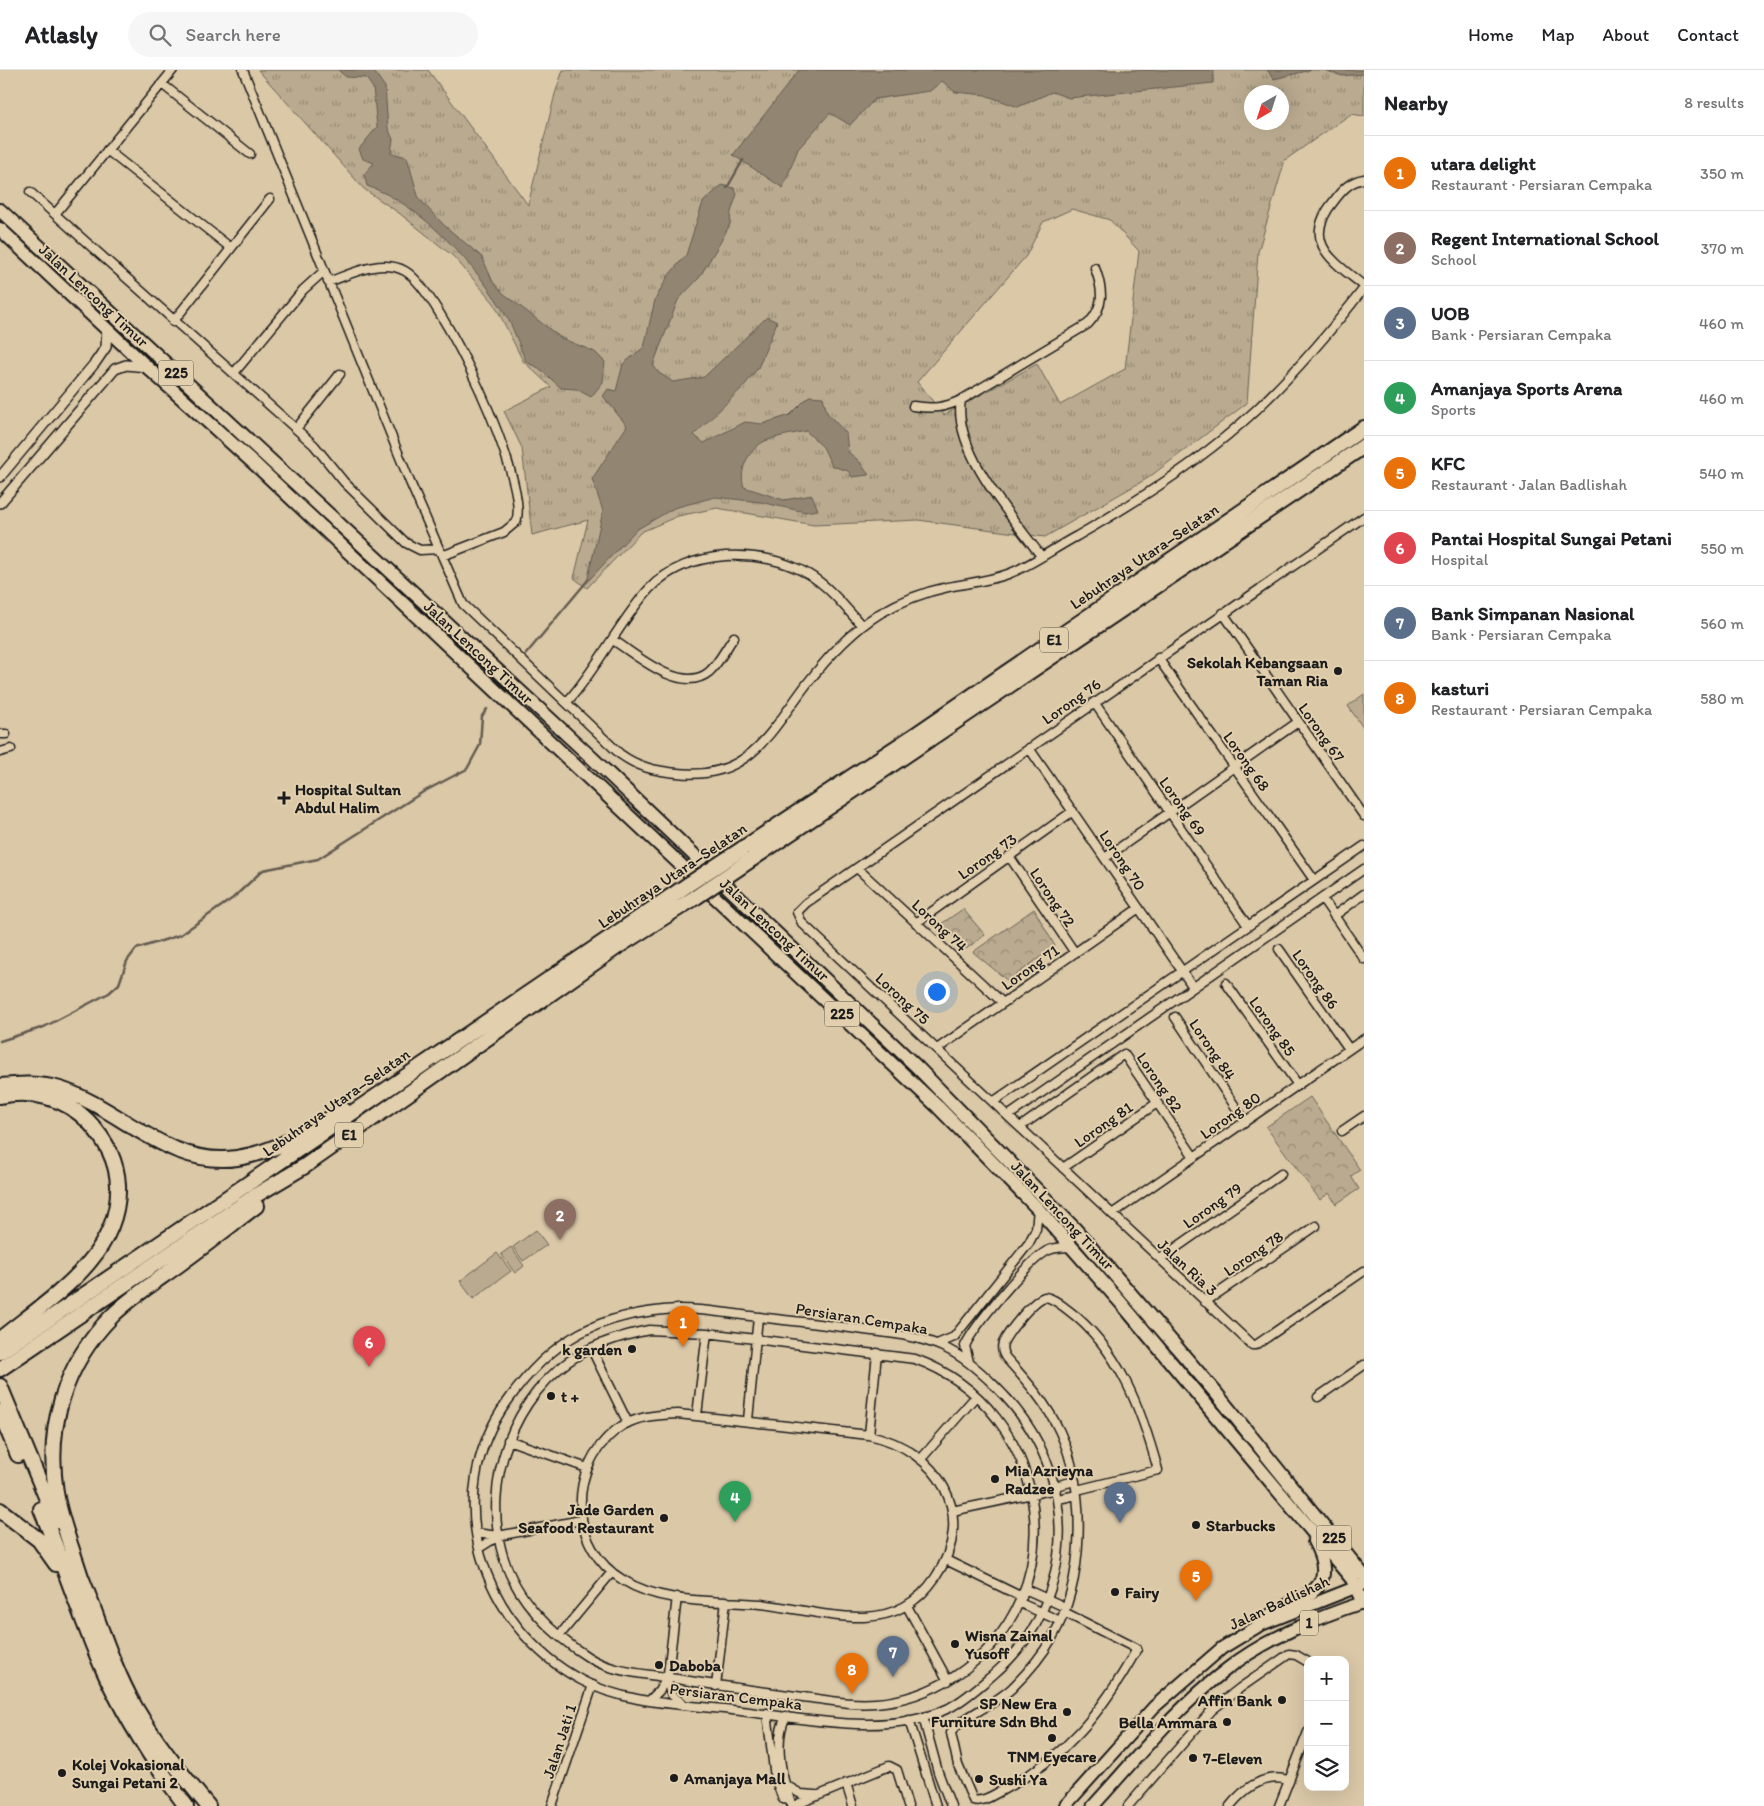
<!DOCTYPE html>
<html lang="en">
<head>
<meta charset="utf-8">
<style>
	:root { --surface:#fff; --page:#f6f6f6; --text:#202124; --muted:#757577; --line:#e0e0e0; --accent:#ea580c }
	body { margin:0; font-family:Itim,sans-serif; background:var(--page); color:var(--text) }
	.controls { position:absolute; right:15px; bottom:15px; display:grid; overflow:hidden; border-radius:10px; box-shadow:0 5px 20px #0002 }
	.controls button { width:45px; height:45px; display:grid; place-items:center; padding:0; border:0; border-bottom:1px solid var(--line); background:var(--surface); color:var(--text); font:25px sans-serif }
	.compass { position:absolute; left:1244px; top:15px; width:45px; height:45px; border-radius:50%; background:var(--surface); box-shadow:0 5px 20px #0002; rotate:219deg }
	.you { position:absolute; left:936px; top:921px; width:18px; height:18px; margin:-12px; border:4px solid #fff; border-radius:50%; background:#1a73e8; box-shadow:0 0 0 8px #1a73e833 }
	.badge { display:grid; place-items:center; width:32px; height:32px; border-radius:50%; background:var(--accent); color:#fff; font-size:16px; font-weight:700 }
	.pin { position:absolute; translate:-50% -41px; filter:drop-shadow(0 1px 2px #0008) }
	.pin::after { content:''; position:absolute; top:26px; width:18px; height:15px; background:inherit; clip-path:polygon(0 0,100% 0,50% 100%) }
	.list { margin:0; padding:0; list-style:none }
	h2 { display:flex; justify-content:space-between; align-items:center; height:65px; margin:0; padding:0 20px; font-size:21px }
	h2 small { font-size:16px; font-weight:400; color:var(--muted) }
	.list li { display:grid; grid-template-columns:32px 1fr auto; gap:15px; align-items:center; box-sizing:border-box; height:75px; padding:0 20px; border-top:1px solid var(--line) }
	.list b { display:block; font-size:19px; white-space:nowrap }
	.list p { margin:0; font-size:16px; white-space:nowrap; color:var(--muted) }
	.list em { font-size:16px; font-style:normal; color:var(--muted) }
	.icon { flex:none; width:28px; height:28px; fill:none; stroke:currentColor; stroke-width:2; stroke-linecap:round; stroke-linejoin:round }
	.map { position:relative; flex:none; width:1364px; height:1736px; overflow:hidden }
	header { display:flex; align-items:center; gap:30px; box-sizing:border-box; height:70px; padding:0 25px; background:var(--surface); border-bottom:1px solid var(--line) }
	header strong { font-size:24px }
	nav { display:flex; gap:28px; margin-inline-start:auto; font-size:18px }
	.search { width:350px; height:45px; background:var(--page); display:flex; align-items:center; gap:12px; box-sizing:border-box; padding:0 18px; border-radius:28px; color:var(--muted); font-size:19px }
	main { display:flex }
	aside { flex:1; background:var(--surface) }
	.map>svg:first-child { display:block }
	.grass { fill:url(#grass-tufts); stroke:#6b6456; fill-rule:evenodd }
	.forest { fill:url(#forest-crowns); stroke:#6b6456 }
	.pitch { fill:#baab90; stroke:#6b6456 }
	.water { fill:#928572; stroke:#635b50 }
	.lines { fill:none; stroke-linecap:round; stroke-linejoin:round }
	.stream { stroke:#635b50; stroke-width:2.5 }
	.minor-casing { stroke:#1c1c1c; stroke-width:11 }
	.tertiary-casing { stroke:#1c1c1c; stroke-width:12 }
	.primary-casing { stroke:#1c1c1c; stroke-width:15 }
	.trunk-casing { stroke:#1c1c1c; stroke-width:16 }
	.motorway-casing { stroke:#1c1c1c; stroke-width:18 }
	.minor { stroke:#e2cfad; stroke-width:8 }
	.tertiary { stroke:#e2cfad; stroke-width:9 }
	.primary { stroke:#e2cfad; stroke-width:11 }
	.trunk { stroke:#e2cfad; stroke-width:12 }
	.motorway { stroke:#e2cfad; stroke-width:14 }
	.motorway-bridge-casing { stroke:#1c1c1c; stroke-width:18; stroke-linecap:butt }
	.motorway-bridge { stroke:#e2cfad; stroke-width:14 }
	.poi-dot { fill:#1c1c1c; stroke:#e2cfad; stroke-width:2 }
	.labels { text-anchor:middle; stroke-width:4; stroke-linejoin:round; paint-order:stroke }
	.shield { fill:#e2cfad; stroke:#575248; stroke-width:1 }
	.shield-label { font-size:15px; font-weight:bold; fill:#1c1c1c }
	.street-label { font-size:16px; fill:#1c1c1c; stroke:#e2cfad }
	.poi-label { font-size:16px; font-weight:bold; fill:#1c1c1c; stroke:#e2cfad; text-anchor:start }
</style>
</head>
<body>
<header>
<strong>Atlasly</strong>
<div class="search"><svg class="icon" aria-label="search" viewBox="0 0 24 24"><circle cx="10" cy="10" r="6"/><path d="M15 15l6 6"/></svg>Search here</div>
<nav><a>Home</a><a>Map</a><a>About</a><a>Contact</a></nav>
</header>
<main>
<div class="map">
<svg width="1364" height="1736" viewBox="0 0 1364 1736">
	<defs>
		<pattern id="grass-tufts" width="24" height="20" patternUnits="userSpaceOnUse" patternTransform="scale(1.25)"><rect width="24" height="20" fill="#baab90"/><path d="M3 7l-1-3M5 7V3M7 7l1-3M15 17l-1-3M17 17v-4M19 17l1-3" fill="none" stroke="#968a75"/></pattern>
		<pattern id="forest-crowns" width="20" height="18" patternUnits="userSpaceOnUse" patternTransform="scale(1.25)"><rect width="20" height="18" fill="#baab90"/><path d="M2 6a3 3 0 1 1 6 0M12 15a3 3 0 1 1 6 0" fill="none" stroke="#968a75"/></pattern>
	</defs>
	<rect width="100%" height="100%" fill="#dac8a7"/>
	<filter id="ink" filterUnits="userSpaceOnUse"><feTurbulence type="fractalNoise" baseFrequency=".02" numOctaves="2"/><feDisplacementMap in="SourceGraphic" scale="10" xChannelSelector="R" yChannelSelector="G"/><feConvolveMatrix kernelMatrix="1 2 1 2 8 2 1 2 1" color-interpolation-filters="sRGB"/></filter>
	<g filter="url(#ink)">
		<!-- grass -->
		<path class="grass" d="M258 0H428L528 135 555 24 563 0H1364V46L1351 44 1285 90 1258 182 1247 333 1148 408 1045 467 918 450 814 455 717 438 678 446 641 462 587 518 574 508 588 450 532 465 522 378 504 341 551 317 523 291 494 233 453 186 399 143 364 119ZM1252 22H1282V52H1252ZM1072 139 1110 150 1139 181 1125 299 1060 335 1037 294 944 345 917 312 1026 186 1043 152Z"/>
		<!-- forest -->
		<path class="forest" d="M963 839 985 865 966 879 941 854Z
			M1034 839 1055 876 1008 911 973 882Z
			M1310 1027 1360 1100 1351 1106 1359 1119 1336 1134 1329 1123 1320 1130 1266 1057Z"/>
		<!-- pitch -->
		<path class="pitch" d="M1364 624V659L1348 636Z
			M536 1160 547 1175 523 1191 513 1177Z
			M511 1177 524 1196 515 1203 501 1184Z
			M497 1183 511 1201 473 1229 460 1211Z"/>
		<!-- water -->
		<path class="water" d="M338 0H373L385 17 388 58 393 69 391 83 407 87 419 129 445 156 482 187 493 212 503 223 561 268 595 282 605 292 603 312 591 327 576 319 561 318 539 298 526 292C520 278 515 261 507 247 479 199 421 133 367 116L364 104 374 93 363 89 359 79 377 57 373 18 366 8 346 7Z
			M799 0H1214L1213 13 1069 28 1052 22 1018 37 985 25 955 22 942 11 930 21 875 29 850 55 830 43 798 79 783 118 733 85Z
			M1267 0H1311L1274 9Z
			M1324 0H1364V4L1342 6Z
			M722 115 734 118 737 124 731 142 730 154 720 173 699 208 678 230 653 295 659 303 673 312 704 307 767 247 777 252 758 298 744 316 694 365 704 373 745 352 762 354 790 345 809 326 823 327 827 343 846 363 848 382 858 390 869 405 852 407 848 401 832 396 823 377 806 361C793 364 777 366 765 371 749 379 738 400 744 417L784 430 812 425 818 440 805 442 760 432 715 427 674 438 636 460 587 512 603 441 592 409 627 356 603 326 608 319 616 321 623 294 644 277 655 230 668 206 686 185 703 132Z"/>
		<g class="lines">
			<!-- stream -->
			<path class="stream" d="M727 118 743 90
				M526 584 588 510
				M0 971 44 957 109 923 119 914 127 891 136 879 180 865 233 828 263 800 318 789 423 722 467 699 480 675 482 646 487 639"/>
			<defs>
				<path id="minor" d="M243 0 410 412 463 534 620 684C638 697 655 701 677 703 748 711 769 664 806 615 827 588 850 562 879 544 901 531 924 522 948 517 968 513 989 511 1008 504 1032 495 1054 478 1077 466 1140 430 1204 389 1256 340 1296 302 1331 261 1364 218
					M162 14 250 84
					M107 80 231 178
					M1364 109C1350 111 1342 120 1334 131 1300 172 1333 191 1364 216
					M30 122 314 375 344 412 406 473 420 480 439 479
					M55 144 173 0
					M328 212C351 204 381 188 405 201 441 221 531 414 516 452L504 462 442 486
					M173 252 270 129
					M234 303 303 220 324 201
					M961 330C952 380 1013 448 1041 486
					M913 336C932 339 944 338 961 330L1088 254C1105 236 1103 220 1095 198
					M296 359 340 304
					M1364 447 806 833 797 842 802 853 1252 1275H1256L1364 1201
					M1223 543 1364 746
					M613 570C637 585 681 625 709 602 719 593 726 578 734 567
					M1158 588 1314 810
					M567 632C598 598 619 552 649 519 688 478 761 477 808 504 829 516 846 538 862 556
					M1094 632 1248 856
					M0 664H6
					M1029 678 1193 917
					M0 682 11 679
					M1009 786 1075 883
					M1105 788 1298 652
					M857 798 1003 933
					M1322 828 1364 889
					M1334 846 1364 824
					M916 853 1073 741
					M1279 879 1349 979
					M1226 913 1298 1015
					M1175 947 1245 1051
					M937 979 1139 838
					M993 1032 1364 776
					M1008 1046 1364 799
					M1020 1057 1124 984 1194 1087
					M1342 1061 1364 1046
					M1063 1098 1157 1033
					M1112 1144 1364 969
					M1160 1189 1281 1104
					M1205 1232 1316 1156
					M678 1239C708 1239 737 1245 767 1248 802 1252 837 1256 872 1261 896 1264 921 1267 943 1277 963 1286 980 1301 995 1316 1062 1381 1079 1470 1036 1554 1025 1573 1011 1589 994 1604 980 1616 966 1629 949 1638 883 1669 800 1647 732 1640 682 1634 625 1634 581 1610 481 1556 439 1426 507 1332 552 1268 600 1243 678 1239Z
					M649 1260 707 1263 915 1289C1051 1338 1080 1525 955 1606 931 1621 905 1631 876 1633 851 1635 827 1630 803 1627 758 1621 714 1615 670 1608 642 1603 613 1603 588 1587 551 1564 516 1529 503 1486 481 1413 513 1323 580 1284 601 1272 624 1265 649 1260Z
					M937 1274 954 1267 1029 1173 1036 1159 1038 1139
					M591 1278 628 1353
					M969 1292 965 1276C974 1256 1030 1188 1049 1180 1056 1177 1064 1177 1072 1177
					M1318 1327 1364 1295
					M678 1344 869 1365C938 1380 979 1444 935 1508 918 1533 894 1546 864 1547 830 1548 795 1538 761 1534 717 1530 663 1535 623 1510 569 1478 567 1398 616 1360 634 1346 656 1345 678 1344Z
					M697 1345 707 1263
					M748 1350 758 1247
					M869 1365 877 1283
					M508 1370 587 1398
					M921 1389 976 1326
					M1055 1416 1075 1411
					M1058 1429 1077 1425
					M952 1441 1056 1419
					M476 1463 498 1466 581 1450
					M479 1478 498 1466
					M946 1490 1022 1527
					M1025 1519 1065 1537
					M677 1527 667 1612 672 1625 682 1633
					M1020 1533 1060 1551
					M907 1536 948 1611
					M1064 1542 1137 1579C1102 1642 1067 1687 1001 1721 993 1725 982 1733 973 1730L958 1695 951 1663C957 1649 999 1633 1014 1616 1028 1602 1042 1586 1052 1568 1085 1511 1087 1422 1060 1362 1047 1334 1027 1311 1006 1288 1003 1284 1001 1279 1003 1273 1008 1262 1034 1229 1045 1227 1054 1228 1061 1235 1068 1240 1119 1278 1142 1341 1158 1400L1077 1420
					M559 1566 612 1502
					M716 1616 726 1531
					M650 1630 659 1621 667 1607
					M767 1643 775 1708 783 1729 790 1730
					M786 1646C773 1672 782 1707 791 1734
					M923 1647 938 1702 951 1736
					M909 1650 936 1736
					M846 1713 853 1736
					M787 1716 801 1724 815 1725
					M552 1736 593 1615
					M793 1736 889 1696 897 1700 908 1736
					M1128 1736 1212 1640 1240 1618 1289 1584 1296 1585 1308 1592
					M1230 1736C1244 1719 1264 1703 1288 1710
					M1279 1736 1308 1662"/>
				<path id="tertiary" d="M0 407 95 293 106 277 107 259
					M0 433 115 299 126 295 147 297"/>
				<path id="primary" d="M1065 1736 1154 1637 1222 1578 1260 1555 1364 1514
					M1093 1736C1136 1689 1176 1638 1227 1599 1267 1568 1316 1548 1364 1532"/>
				<path id="trunk" d="M0 140 591 687 918 998 1075 1159 1216 1323 1364 1506
					M0 159 147 297 257 396 938 1037 1038 1139 1122 1234 1352 1509 1363 1533
					M1260 1555C1283 1525 1347 1532 1314 1471"/>
				<path id="motorway" d="M742 779 915 665 1364 358
					M752 789 1364 376
					M0 1016C20 1014 40 1013 60 1019 121 1038 168 1098 237 1088 277 1082 310 1060 344 1040
					M0 1026C32 1019 65 1028 88 1051 105 1069 117 1090 118 1115 121 1187 49 1229 0 1269
					M0 1282 689 814
					M0 1299 258 1124 305 1096 617 877 696 827
					M0 1316 56 1451
					M0 1342 18 1385
					M41 1439C63 1492 80 1547 103 1599 125 1648 154 1693 186 1736
					M0 1440 39 1470 56 1494
					M79 1502C98 1547 111 1594 135 1637 156 1673 182 1704 208 1736
					M82 1510C73 1481 61 1452 56 1423 46 1356 64 1295 112 1246 132 1226 158 1210 181 1193 206 1175 231 1155 256 1136"/>
			</defs>
			<!-- minor casing -->
			<use href="#minor" class="minor-casing"/>
			<!-- tertiary casing -->
			<use href="#tertiary" class="tertiary-casing"/>
			<!-- primary casing -->
			<use href="#primary" class="primary-casing"/>
			<!-- trunk casing -->
			<use href="#trunk" class="trunk-casing"/>
			<!-- motorway casing -->
			<use href="#motorway" class="motorway-casing"/>
			<!-- minor -->
			<use href="#minor" class="minor"/>
			<!-- tertiary -->
			<use href="#tertiary" class="tertiary"/>
			<!-- primary -->
			<use href="#primary" class="primary"/>
			<!-- trunk -->
			<use href="#trunk" class="trunk"/>
			<!-- motorway -->
			<use href="#motorway" class="motorway"/>
			<defs>
				<path id="motorway-bridge" d="M689 814 742 779
					M696 827 752 789"/>
			</defs>
			<!-- motorway-bridge casing -->
			<use href="#motorway-bridge" class="motorway-bridge-casing"/>
			<!-- motorway-bridge -->
			<use href="#motorway-bridge" class="motorway-bridge"/>
		</g>
	</g>
	<!-- markers -->
	<g class="poi-dot">
		<circle cx="1338" cy="601" r="5"/>
		<path d="M281.5 720.5h5v5h5v5h-5v5h-5v-5h-5v-5h5z"/>
		<circle cx="632" cy="1279" r="5"/>
		<circle cx="551" cy="1326" r="5"/>
		<circle cx="995" cy="1409" r="5"/>
		<circle cx="664" cy="1448" r="5"/>
		<circle cx="1196" cy="1455" r="5"/>
		<circle cx="1115" cy="1522" r="5"/>
		<circle cx="955" cy="1574" r="5"/>
		<circle cx="659" cy="1595" r="5"/>
		<circle cx="1282" cy="1630" r="5"/>
		<circle cx="1067" cy="1642" r="5"/>
		<circle cx="1227" cy="1652" r="5"/>
		<circle cx="1052" cy="1668" r="5"/>
		<circle cx="1193" cy="1688" r="5"/>
		<circle cx="62" cy="1703" r="5"/>
		<circle cx="674" cy="1708" r="5"/>
		<circle cx="979" cy="1709" r="5"/>
	</g>
	<g class="labels">
		<!-- shield labels -->
		<g class="shield">
			<rect x="158.5" y="290.5" width="35" height="25" rx="4"/>
			<rect x="1040" y="557.5" width="28" height="25" rx="4"/>
			<rect x="824.5" y="931.5" width="35" height="25" rx="4"/>
			<rect x="335" y="1052.5" width="28" height="25" rx="4"/>
			<rect x="1316.5" y="1455.5" width="35" height="25" rx="4"/>
			<rect x="1300" y="1540.5" width="18" height="25" rx="4"/>
		</g>
		<g class="shield-label">
			<text x="176" y="308">225</text>
			<text x="1054" y="575">E1</text>
			<text x="842" y="949">225</text>
			<text x="349" y="1070">E1</text>
			<text x="1334" y="1473">225</text>
			<text x="1309" y="1558">1</text>
		</g>
		<!-- street labels -->
		<g class="street-label">
			<text transform="translate(94 225) rotate(43)" y="6">Jalan Lencong Timur</text>
			<text transform="translate(1144 486) rotate(-34)" y="6">Lebuhraya Utara–Selatan</text>
			<text transform="translate(479 582) rotate(43)" y="6">Jalan Lencong Timur</text>
			<text transform="translate(1071 631) rotate(-35)" y="6">Lorong 76</text>
			<text transform="translate(1322 662) rotate(55)" y="6">Lorong 67</text>
			<text transform="translate(1247 691) rotate(55)" y="6">Lorong 68</text>
			<text transform="translate(1183 736) rotate(55)" y="6">Lorong 69</text>
			<text transform="translate(987 786) rotate(-35)" y="6">Lorong 73</text>
			<text transform="translate(1123 790) rotate(56)" y="6">Lorong 70</text>
			<text transform="translate(672 805) rotate(-34)" y="6">Lebuhraya Utara–Selatan</text>
			<text transform="translate(1053 827) rotate(56)" y="6">Lorong 72</text>
			<text transform="translate(940 855) rotate(43)" y="6">Lorong 74</text>
			<text transform="translate(775 859) rotate(43)" y="6">Jalan Lencong Timur</text>
			<text transform="translate(1030 897) rotate(-35)" y="6">Lorong 71</text>
			<text transform="translate(1316 909) rotate(55)" y="6">Lorong 86</text>
			<text transform="translate(903 928) rotate(43)" y="6">Lorong 75</text>
			<text transform="translate(1273 956) rotate(55)" y="6">Lorong 85</text>
			<text transform="translate(1213 979) rotate(56)" y="6">Lorong 84</text>
			<text transform="translate(1160 1012) rotate(56)" y="6">Lorong 82</text>
			<text transform="translate(336 1032) rotate(-35)" y="6">Lebuhraya Utara–Selatan</text>
			<text transform="translate(1230 1045) rotate(-35)" y="6">Lorong 80</text>
			<text transform="translate(1103 1054) rotate(-35)" y="6">Lorong 81</text>
			<text transform="translate(1212 1135) rotate(-35)" y="6">Lorong 79</text>
			<text transform="translate(1063 1145) rotate(47)" y="6">Jalan Lencong Timur</text>
			<text transform="translate(1253 1183) rotate(-34)" y="6">Lorong 78</text>
			<text transform="translate(1188 1197) rotate(43)" y="6">Jalan Ria 3</text>
			<text transform="translate(862 1248) rotate(9)" y="6">Persiaran Cempaka</text>
			<text transform="translate(1279 1532) rotate(-25)" y="6">Jalan Badlishah</text>
			<text transform="translate(736 1626) rotate(7)" y="6">Persiaran Cempaka</text>
			<text transform="translate(559 1671) rotate(-72)" y="6">Jalan Jati 1</text>
		</g>
		<!-- poi labels -->
		<g class="poi-label">
			<text x="1328" y="598" text-anchor="end">Sekolah Kebangsaan<tspan x="1328" dy="18">Taman Ria</tspan></text>
			<text x="295" y="725">Hospital Sultan<tspan x="295" dy="18">Abdul Halim</tspan></text>
			<text x="622" y="1285" text-anchor="end">k garden</text>
			<text x="561" y="1332">t +</text>
			<text x="1005" y="1406">Mia Azrieyna<tspan x="1005" dy="18">Radzee</tspan></text>
			<text x="654" y="1445" text-anchor="end">Jade Garden<tspan x="654" dy="18">Seafood Restaurant</tspan></text>
			<text x="1206" y="1461">Starbucks</text>
			<text x="1125" y="1528">Fairy</text>
			<text x="965" y="1571">Wisna Zainal<tspan x="965" dy="18">Yusoff</tspan></text>
			<text x="669" y="1601">Daboba</text>
			<text x="1272" y="1636" text-anchor="end">Affin Bank</text>
			<text x="1057" y="1639" text-anchor="end">SP New Era<tspan x="1057" dy="18">Furniture Sdn Bhd</tspan></text>
			<text x="1217" y="1658" text-anchor="end">Bella Ammara</text>
			<text x="1052" y="1692" text-anchor="middle">TNM Eyecare</text>
			<text x="1203" y="1694">7-Eleven</text>
			<text x="72" y="1700">Kolej Vokasional<tspan x="72" dy="18">Sungai Petani 2</tspan></text>
			<text x="684" y="1714">Amanjaya Mall</text>
			<text x="989" y="1715">Sushi Ya</text>
		</g>
	</g>
</svg>
<div class="controls">
<button>+</button>
<button>−</button>
<button><svg class="icon" aria-label="layers" viewBox="0 0 24 24"><path d="M12 4l9 5-9 5-9-5zM3 14l9 5 9-5"/></svg></button>
</div>
<svg class="compass" viewBox="-18 -18 36 36"><path d="M0-13l5 13h-10z" fill="#e53935"/><path d="M0 13l5-13h-10z" fill="#757577"/></svg>
<div class="you"></div>
<div class="pin badge" style="left:683px;top:1277px;background:#e8710a">1</div>
<div class="pin badge" style="left:560px;top:1170px;background:#8d6e63">2</div>
<div class="pin badge" style="left:1120px;top:1453px;background:#5c6f8a">3</div>
<div class="pin badge" style="left:735px;top:1452px;background:#2e9e5b">4</div>
<div class="pin badge" style="left:1196px;top:1531px;background:#e8710a">5</div>
<div class="pin badge" style="left:369px;top:1297px;background:#e0444e">6</div>
<div class="pin badge" style="left:893px;top:1607px;background:#5c6f8a">7</div>
<div class="pin badge" style="left:852px;top:1624px;background:#e8710a">8</div>
</div>
<aside>
<h2>Nearby<small>8 results</small></h2>
<ul class="list">
<li><span class="badge" style="background:#e8710a">1</span><div><b>utara delight</b><p>Restaurant · Persiaran Cempaka</p></div><em>350 m</em></li>
<li><span class="badge" style="background:#8d6e63">2</span><div><b>Regent International School</b><p>School</p></div><em>370 m</em></li>
<li><span class="badge" style="background:#5c6f8a">3</span><div><b>UOB</b><p>Bank · Persiaran Cempaka</p></div><em>460 m</em></li>
<li><span class="badge" style="background:#2e9e5b">4</span><div><b>Amanjaya Sports Arena</b><p>Sports</p></div><em>460 m</em></li>
<li><span class="badge" style="background:#e8710a">5</span><div><b>KFC</b><p>Restaurant · Jalan Badlishah</p></div><em>540 m</em></li>
<li><span class="badge" style="background:#e0444e">6</span><div><b>Pantai Hospital Sungai Petani</b><p>Hospital</p></div><em>550 m</em></li>
<li><span class="badge" style="background:#5c6f8a">7</span><div><b>Bank Simpanan Nasional</b><p>Bank · Persiaran Cempaka</p></div><em>560 m</em></li>
<li><span class="badge" style="background:#e8710a">8</span><div><b>kasturi</b><p>Restaurant · Persiaran Cempaka</p></div><em>580 m</em></li>
</ul>
</aside>
</main>
</body>
</html>
